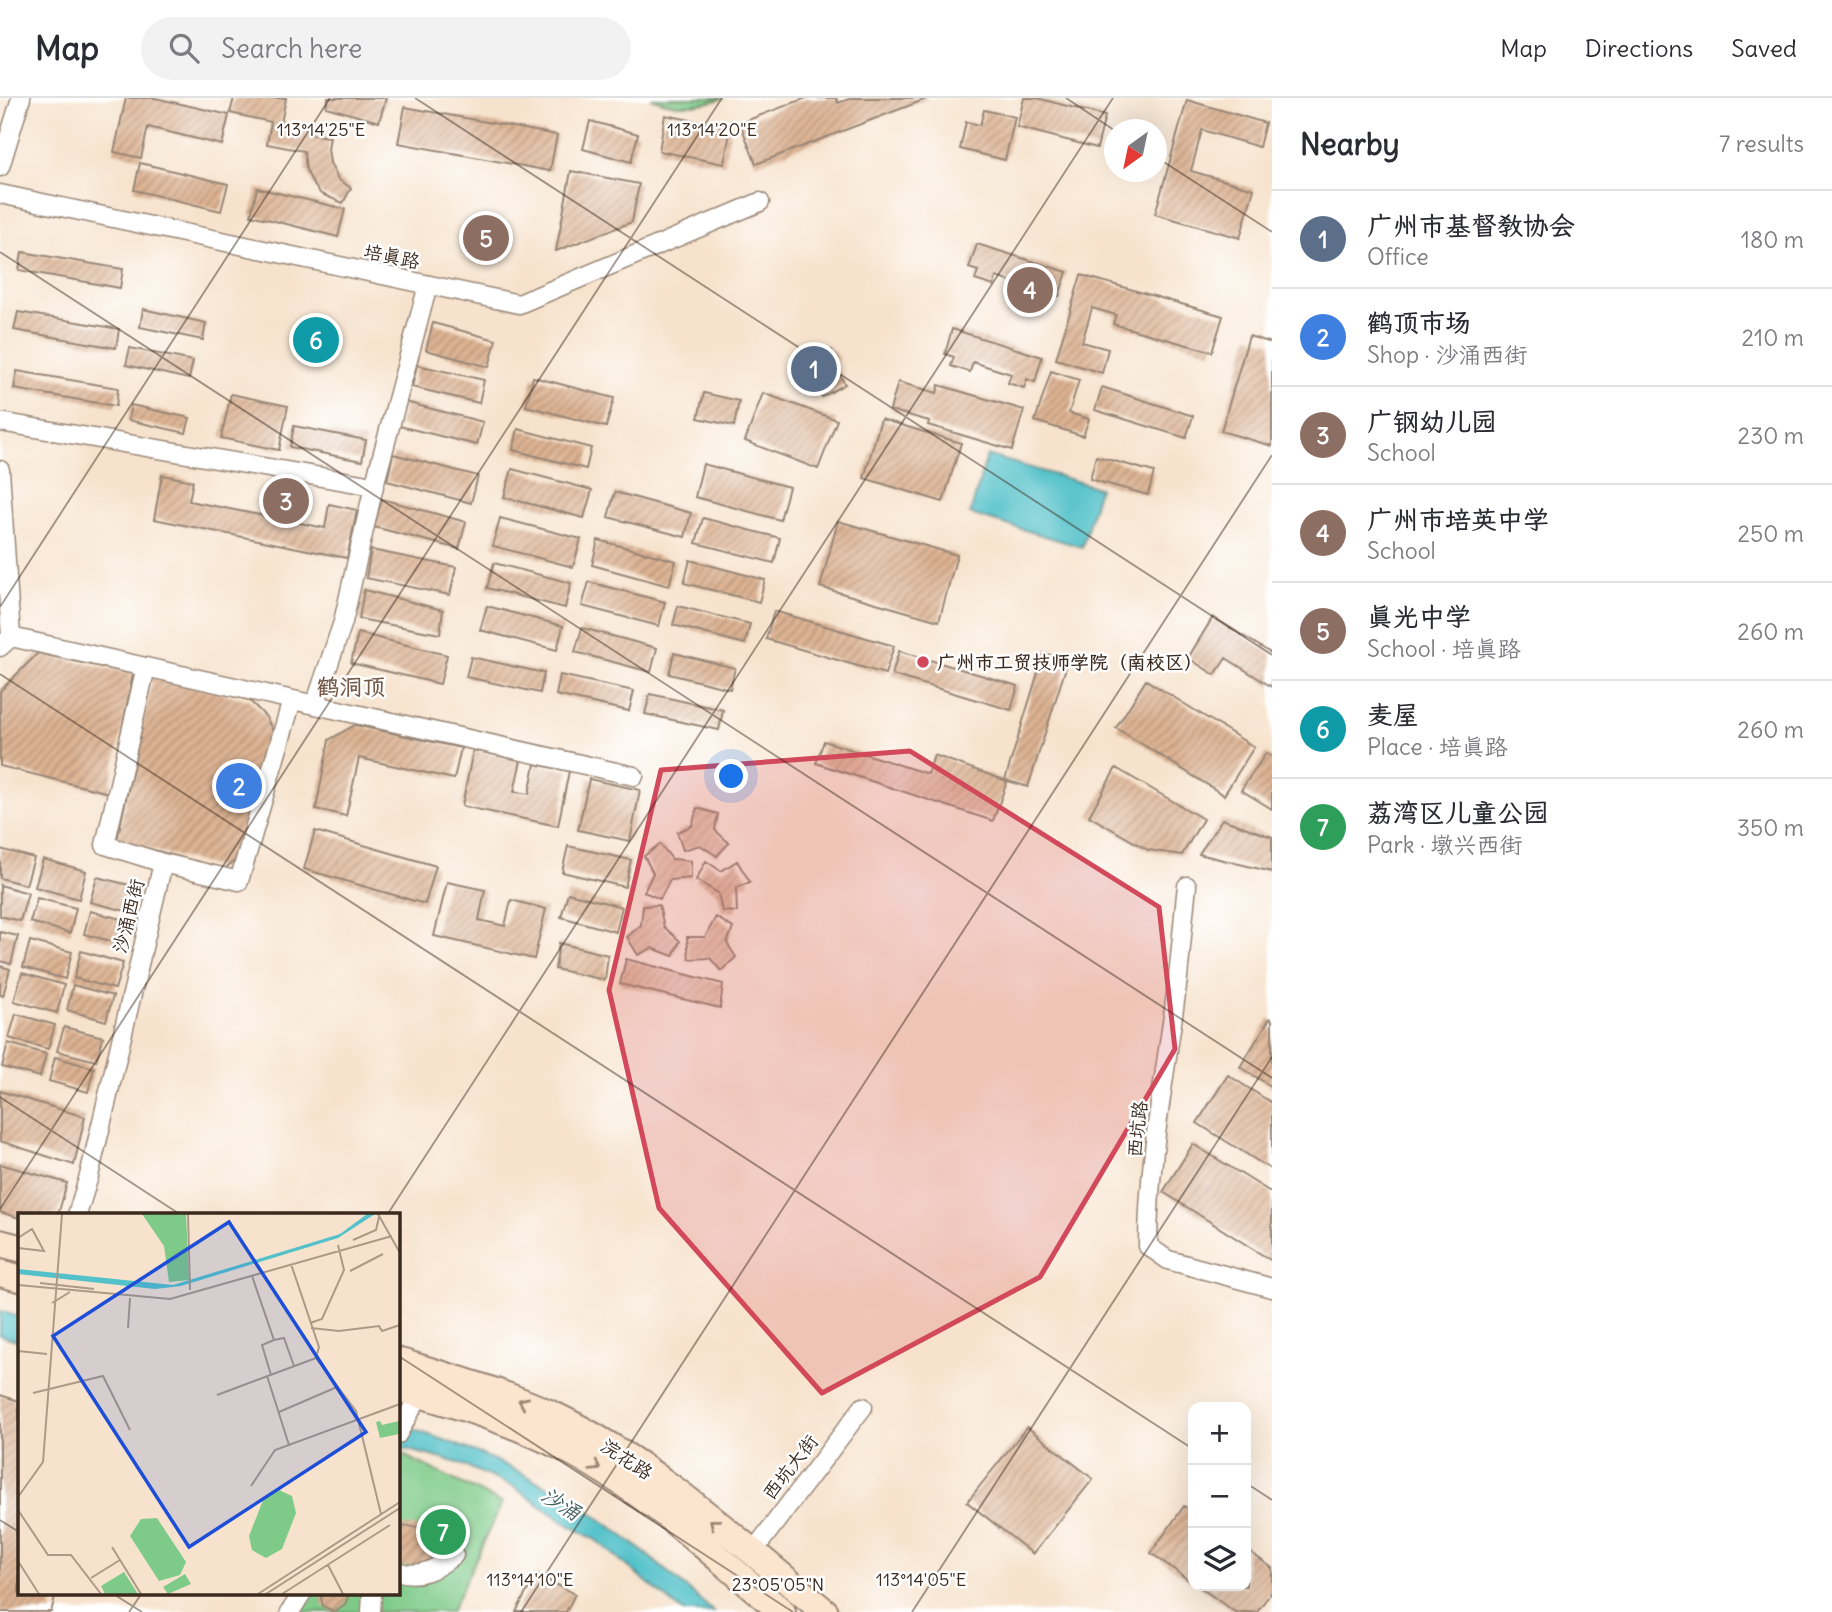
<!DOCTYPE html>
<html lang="en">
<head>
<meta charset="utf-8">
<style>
	:root { --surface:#fff; --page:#f2f2f3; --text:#2b2b33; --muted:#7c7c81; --line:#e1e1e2; --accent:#d1495b }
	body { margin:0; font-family:Delius,"LXGW WenKai TC",sans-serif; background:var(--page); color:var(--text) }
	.controls { position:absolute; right:21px; bottom:21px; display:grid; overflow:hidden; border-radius:14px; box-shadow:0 7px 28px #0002 }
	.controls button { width:63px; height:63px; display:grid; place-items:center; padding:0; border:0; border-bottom:2px solid var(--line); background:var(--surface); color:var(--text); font:35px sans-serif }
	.compass { position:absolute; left:1104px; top:21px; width:63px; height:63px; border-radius:50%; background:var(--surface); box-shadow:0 7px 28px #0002; rotate:213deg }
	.you { position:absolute; left:732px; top:679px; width:24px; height:24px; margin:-18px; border:5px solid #fff; border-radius:50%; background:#1a73e8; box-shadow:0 0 0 10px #1a73e833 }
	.badge { display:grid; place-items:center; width:46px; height:46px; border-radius:50%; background:var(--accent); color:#fff; font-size:23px; font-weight:700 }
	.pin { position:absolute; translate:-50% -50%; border:4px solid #fff; box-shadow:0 2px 7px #0006 }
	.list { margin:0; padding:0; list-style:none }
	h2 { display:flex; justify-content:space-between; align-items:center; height:91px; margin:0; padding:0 28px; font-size:30px }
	h2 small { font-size:23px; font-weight:400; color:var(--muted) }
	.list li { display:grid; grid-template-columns:46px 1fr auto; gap:21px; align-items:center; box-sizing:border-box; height:98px; padding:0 28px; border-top:2px solid var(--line) }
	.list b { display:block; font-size:26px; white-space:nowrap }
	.list p { margin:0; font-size:23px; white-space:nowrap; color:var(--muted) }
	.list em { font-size:23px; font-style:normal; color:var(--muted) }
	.icon { flex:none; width:38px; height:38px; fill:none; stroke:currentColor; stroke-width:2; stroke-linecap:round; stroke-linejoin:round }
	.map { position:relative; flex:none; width:1272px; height:1514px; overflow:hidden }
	header { display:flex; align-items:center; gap:42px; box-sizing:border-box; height:98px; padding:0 35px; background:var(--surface); border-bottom:2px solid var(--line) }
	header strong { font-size:33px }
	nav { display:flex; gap:38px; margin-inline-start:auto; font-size:24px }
	.search { width:490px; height:63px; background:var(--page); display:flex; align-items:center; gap:18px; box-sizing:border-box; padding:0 24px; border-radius:38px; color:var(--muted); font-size:26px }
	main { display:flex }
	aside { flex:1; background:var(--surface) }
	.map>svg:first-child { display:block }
	.park { fill:#7eca88; stroke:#5c7a53; stroke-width:2 }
	.water { fill:#53c1c9; stroke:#477674; stroke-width:2 }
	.building { fill:url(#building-hatch) }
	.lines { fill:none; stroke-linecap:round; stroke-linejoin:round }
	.street-casing { stroke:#998676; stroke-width:21 }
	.secondary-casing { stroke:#998676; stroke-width:30 }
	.street { stroke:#fff; stroke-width:18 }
	.secondary { stroke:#fce5cf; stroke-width:26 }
	.oneway { stroke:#9c8876 }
	.marked { fill:#d1495b; fill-opacity:0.2; stroke:#d1495b; stroke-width:5; stroke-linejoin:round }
	.ticks { fill:none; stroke:#3b2a1e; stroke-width:2; stroke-opacity:0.45 }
	.poi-dot { fill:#d1495b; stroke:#fff; stroke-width:2.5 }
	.labels { text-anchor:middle; stroke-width:5; stroke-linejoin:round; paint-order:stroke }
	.street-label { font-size:19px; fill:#3b2a1e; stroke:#fff }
	.poi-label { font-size:19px; font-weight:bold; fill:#3b2a1e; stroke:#fff; text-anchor:start }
	.water-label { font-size:21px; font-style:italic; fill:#435f5a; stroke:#fff }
	.quarter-label { font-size:23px; font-weight:bold; fill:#745a47; stroke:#fff }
	.inset-road { fill:none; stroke:#ac9987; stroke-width:2 }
	.view { fill:#1d4ed8; fill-opacity:0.15; stroke:#1d4ed8; stroke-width:3.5 }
	.inset-edge { fill:none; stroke:#3b2a1e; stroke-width:3.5 }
	.ticks-label { font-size:18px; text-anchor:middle; fill:#3b2a1e; stroke:#fff; stroke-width:5; stroke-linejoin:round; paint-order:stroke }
</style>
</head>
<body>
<header>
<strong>Map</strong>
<div class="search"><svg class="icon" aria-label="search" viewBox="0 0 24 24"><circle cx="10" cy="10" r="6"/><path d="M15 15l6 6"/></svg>Search here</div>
<nav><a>Map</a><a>Directions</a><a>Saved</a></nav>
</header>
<main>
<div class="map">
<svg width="1272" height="1514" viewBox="0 0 1272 1514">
	<defs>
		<pattern id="building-hatch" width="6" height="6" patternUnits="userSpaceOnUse" patternTransform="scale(1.75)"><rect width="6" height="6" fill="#ddb393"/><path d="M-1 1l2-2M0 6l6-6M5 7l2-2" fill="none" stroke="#b49277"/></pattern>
	</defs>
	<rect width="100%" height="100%" fill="#fff"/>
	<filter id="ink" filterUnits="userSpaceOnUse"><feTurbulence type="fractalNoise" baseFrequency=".0143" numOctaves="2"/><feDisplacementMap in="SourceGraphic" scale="14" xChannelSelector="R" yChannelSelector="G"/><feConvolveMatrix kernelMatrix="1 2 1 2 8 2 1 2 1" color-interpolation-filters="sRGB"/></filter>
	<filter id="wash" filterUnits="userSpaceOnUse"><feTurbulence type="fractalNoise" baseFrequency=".00686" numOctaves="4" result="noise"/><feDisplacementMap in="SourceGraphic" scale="28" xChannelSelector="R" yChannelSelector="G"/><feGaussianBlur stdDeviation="1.57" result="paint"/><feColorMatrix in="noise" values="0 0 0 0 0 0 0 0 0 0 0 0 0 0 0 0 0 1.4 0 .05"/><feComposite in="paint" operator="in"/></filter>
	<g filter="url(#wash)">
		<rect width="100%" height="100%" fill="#f7e3cd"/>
		<!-- park -->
		<path class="park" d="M651 0H724C699 9 675 10 651 0Z
			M397 1354 502 1405 451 1514H300L311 1495H397Z"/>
		<!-- water -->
		<path class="water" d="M987 357 1099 390 1082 449 970 416Z
			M0 1213 19 1219V1243L0 1237Z
			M397 1327C465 1346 533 1377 593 1416 636 1445 675 1481 714 1514H683L596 1442 565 1425 514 1389 458 1365 397 1349Z"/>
		<g id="blocks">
			<!-- building -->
			<path class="building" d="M126 0H155L229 17 222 47 148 29 141 60 114 54Z
				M234 0H286L281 25 309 30 307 36 330 39 328 51 330 65 338 81 351 90 343 105 321 96 313 86 306 72 304 53 267 46 271 24 230 15Z
				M328 0H386L379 24 326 9Z
				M806 0H836L838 5 852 0H929L756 66 740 25Z
				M1024 0H1037L1105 18 1097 50 1017 29Z
				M1187 2 1265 25 1259 49 1202 32 1191 73 1254 91 1240 140 1155 116Z
				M405 9 557 37 550 73 398 45Z
				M984 12 1015 19 1005 62 960 51 966 24 980 27Z
				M665 17 731 30 724 66 659 53Z
				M590 23 638 36 631 64 583 51Z
				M140 65 228 86 221 113 134 92Z
				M571 73 639 86 632 124 556 153Z
				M257 90 345 111 338 139 251 117Z
				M977 146 1067 174 1059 198 1051 196 1048 205 1033 200 1035 191 996 179 994 188 975 182 978 173 969 170Z
				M22 154 123 171 120 190 19 172Z
				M1081 177 1223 218 1212 254 1113 226 1116 217 1092 210 1082 244 1108 251 1102 275 1056 261Z
				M143 211 206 225 203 242 140 229Z
				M18 214 119 231 116 250 14 232Z
				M303 225 331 229 330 258 299 255Z
				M433 225 496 242 489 269 426 252Z
				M952 231 1042 259 1035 284 1027 281 1024 290 1008 285 1011 276 973 264 970 274 951 268 954 259 945 256Z
				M1249 238 1272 245V348L1221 333Z
				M130 250 193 263 189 281 126 267Z
				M832 252 838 262 833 265 845 286 822 299 820 294 813 298 804 282 808 279 803 268Z
				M417 267 484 282 479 305 412 289Z
				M17 273 118 290 116 308 14 291Z
				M1051 273 1079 282 1069 315 1089 321 1083 338 1035 323Z
				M533 279 614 300 606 329 526 308Z
				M898 284 937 295 939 287 1024 312 1012 352 928 327 929 323 890 312Z
				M1102 289 1193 318 1186 340 1095 312Z
				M704 295 739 303 734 328 698 320Z
				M763 295 837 322 818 371 745 343Z
				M231 296 288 308 279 352 221 340Z
				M405 304 483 324 477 347 399 328Z
				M131 307 190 320 186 335 128 322Z
				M881 321 961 345 943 404 864 380Z
				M294 328 366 342 362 363 290 349Z
				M518 331 591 350 586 371 513 352Z
				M393 356 478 378 471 405 387 383Z
				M1096 358 1154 374 1148 397 1090 381Z
				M703 366 789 389 780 422 695 399Z
				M512 371 592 392 584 420 504 399Z
				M162 377 193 383 189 403 325 430 329 406 357 412 347 460 154 421Z
				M615 394 691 415 685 439 608 419Z
				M382 401 466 424 459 451 374 429Z
				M500 420 581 441 573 469 493 448Z
				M703 420 780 440 774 465 696 445Z
				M838 423 957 457 939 523 820 489Z
				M598 442 676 463 669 488 592 467Z
				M371 452 456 469 450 497 366 480Z
				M690 462 765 482 759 504 684 485Z
				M494 465 571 485 565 510 487 490Z
				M589 484 665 504 659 528 582 508Z
				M364 492 443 512 440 536 359 521Z
				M487 508 563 528 557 552 480 532Z
				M678 508 750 526 745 546 673 527Z
				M774 513 894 548 885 576 766 541Z
				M1213 519 1272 556V589L1226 560 1215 577 1188 560Z
				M582 530 657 550 651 574 575 554Z
				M358 535 447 557 440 586 351 565Z
				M899 553 1018 588 1011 612 892 577Z
				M38 555 133 576 109 695 0 668V593Z
				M674 555 735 570 730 591 669 576Z
				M1044 555 1068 563 1028 689 1005 682Z
				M471 559 544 575 540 595 466 579Z
				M560 577 634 593 629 613 556 597Z
				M153 579 249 602 266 619 277 641 240 759 224 771 117 742Z
				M1146 582 1254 649 1224 697 1116 630Z
				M650 596 723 612 719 632 645 616Z
				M355 627 461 650 454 681 359 660 346 718 316 711 329 642Z
				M824 643 928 676 934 657 1007 683 993 723 816 665Z
				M473 652 521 662 514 694 529 696 535 666 569 673 558 728 462 708Z
				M1266 655 1272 659V711L1241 692Z
				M1116 670 1203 721 1182 757 1148 752 1089 718Z
				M589 681 640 692 630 743 578 732Z
				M697 710 718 716 715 732 729 745 717 758 700 747 683 752 677 734 692 728Z
				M1222 721 1272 739V774L1199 756Z
				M315 733 436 768 425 806 304 771Z
				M660 746 672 761 691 763V780L670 782 660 801 644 794 653 775 644 758Z
				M568 748 631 762 625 789 562 774Z
				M0 751 34 760 26 787 0 780Z
				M43 761 86 773 79 801 35 789Z
				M706 763 721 773 737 763 750 784 736 790 737 814 722 813 718 795 696 782Z
				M97 779 137 789 130 814 90 804Z
				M447 784 485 792 479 822 505 828 511 802 546 811 534 861 434 838Z
				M0 787 28 795 20 823 0 818Z
				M568 795 622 809 616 834 561 819Z
				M37 800 76 810 70 835 30 824Z
				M659 807 664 829 680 843 673 858 652 850 638 857 627 839 641 827 643 808Z
				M90 813 129 823 122 846 84 836Z
				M716 819 733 830 727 845 736 859 721 873 710 860 689 861 687 839H705Z
				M0 834 18 838 11 866 0 863Z
				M30 843 72 854 65 881 23 869Z
				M559 845 608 857 605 882 555 871Z
				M81 853 123 865 115 891 74 880Z
				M626 861 723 886 720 910 620 886Z
				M0 868 10 871 3 898 0 897Z
				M22 875 64 887 57 915 14 903Z
				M73 887 113 898 106 923 67 912Z
				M16 916 55 927 48 951 9 940Z
				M1270 920 1272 922V989L1240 969Z
				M64 929 103 939 96 963 57 953Z
				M8 945 46 956 40 979 2 969Z
				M55 959 94 970 88 994 49 983Z
				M1228 977 1272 1005V1072L1197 1025Z
				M0 993 85 1019 74 1067 0 1043Z
				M1193 1046 1272 1095V1163L1163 1094Z
				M0 1066 67 1085 58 1117H19V1120L0 1114Z
				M0 1297 19 1303V1495H56L51 1514H0Z
				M1027 1329 1093 1381 1033 1456 967 1404Z
				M1184 1408 1193 1414V1485L1151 1455Z
				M406 1428 423 1430 438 1441 442 1453 435 1465 397 1469V1430Z
				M1246 1451 1272 1470V1493L1257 1514H1235L1198 1488H1246Z
				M536 1476 575 1496 566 1514H516Z
				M322 1495H349L345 1507 335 1514 323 1508 321 1500Z"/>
		</g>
	</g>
	<g filter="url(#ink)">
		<use href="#blocks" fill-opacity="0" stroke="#998676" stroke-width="2"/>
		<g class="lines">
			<defs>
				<path id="street" d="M0 69 21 0
					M0 96 519 206 760 104
					M0 324 374 388
					M0 372 11 539 0 549
					M11 539 634 678
					M315 607 343 524 374 388 428 187
					M163 765 239 783 292 602
					M1187 788C1183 821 1181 855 1177 888 1166 974 1148 1061 1148 1148L1168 1162 1272 1190
					M77 1117 89 1078 163 765 105 747 146 569
					M397 1337 420 1296
					M752 1455 863 1309
					M397 1473C419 1481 437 1471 454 1457
					M290 1514 302 1495
					M371 1514 372 1495"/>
				<path id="secondary" d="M0 1145 19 1150
					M0 1175 19 1180
					M397 1263C450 1279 503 1294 553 1317 654 1365 739 1444 825 1514
					M397 1290C454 1305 511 1323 564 1350 643 1390 714 1457 782 1514"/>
			</defs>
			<!-- street casing -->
			<use href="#street" class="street-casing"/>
			<!-- secondary casing -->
			<use href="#secondary" class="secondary-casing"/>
			<!-- street -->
			<use href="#street" class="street"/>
			<!-- secondary -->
			<use href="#secondary" class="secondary"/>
		</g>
		<!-- one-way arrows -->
		<defs><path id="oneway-chevron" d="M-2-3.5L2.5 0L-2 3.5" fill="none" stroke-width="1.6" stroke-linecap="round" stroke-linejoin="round" transform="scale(1.75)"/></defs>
		<g class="oneway">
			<use href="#oneway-chevron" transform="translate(523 1304) rotate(-156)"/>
			<use href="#oneway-chevron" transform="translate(596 1369) rotate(31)"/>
			<use href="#oneway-chevron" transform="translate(714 1425) rotate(-142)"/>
		</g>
	</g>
	<!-- marked area -->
	<path class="marked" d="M910 653 1159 809 1175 951 1040 1179 822 1295 659 1110 609 892 661 672Z"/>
	<!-- ticks -->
	<path class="ticks" d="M415 0 1272 557M1066 0 1114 32M1156 59 1272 134M0 154 1272 980M0 509 330 0M0 576 1193 1351M0 999 181 1117M0 1111 722 0M387 1117 1113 0M397 1257 793 1514M1246 1385 1272 1402M0 1422 19 1434M112 1495 142 1514M129 1514 142 1495M521 1514 1272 357M912 1514 1272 959"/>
	<!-- markers -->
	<circle class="poi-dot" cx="923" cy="564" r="7"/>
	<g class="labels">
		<!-- street labels -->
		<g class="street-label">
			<text transform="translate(392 158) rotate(12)" y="7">培真路</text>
			<text transform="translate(128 818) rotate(-76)" y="7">沙涌西街</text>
			<text transform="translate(1137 1031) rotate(-84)" y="7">西坑路</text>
			<text transform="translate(627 1361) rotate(33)" y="7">浣花路</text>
			<text transform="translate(790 1369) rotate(-52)" y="7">西坑大街</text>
		</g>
		<!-- poi labels -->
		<g class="poi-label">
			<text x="937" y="571">广州市工贸技师学院（南校区）</text>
		</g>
		<!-- water labels -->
		<g class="water-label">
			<text transform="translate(561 1406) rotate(32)" y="7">沙涌</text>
		</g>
		<!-- quarter labels -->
		<g class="quarter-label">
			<text x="351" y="597">鹤洞顶</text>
		</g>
	</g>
	<!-- overview -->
	<g transform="translate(18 1115)">
		<rect width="382" height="382" fill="#f7e3cd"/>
		<path d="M124 1H168L171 67 151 69 146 33ZM362 208 364 212 381 208V221L362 225 358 209ZM261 277 274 283 278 300 264 336 248 345 234 337 231 323 245 287ZM139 305 168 349 162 362 141 368 112 323 123 306ZM106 359 120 381H87L83 373ZM167 361 173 371 150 381 145 374Z" fill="#7eca88"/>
		<path d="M349 1H357L320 25 163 73 137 76 0 61V56L155 72 322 21Z" fill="#53c1c9"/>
		<path class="inset-road" d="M170 1 172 77M360 1 382 40M0 25 14 16 26 38 0 35M335 27 358 17 361 4M273 51 301 134 298 145 338 198 363 301M332 58 365 41M234 63 256 127 266 125 276 153M22 70 76 76M0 72 152 86 374 23M34 90 52 79M292 110 304 106 326 57 320 32M110 115 112 85M293 115 321 118 361 113 364 118 382 112M0 138 29 141M253 162 244 132 256 127M249 163 271 232M15 180 85 163 112 217M199 182 298 145M261 199 319 174M233 273 257 237 382 191M0 284 25 249 44 1M0 297 30 342H53L83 381M94 334 123 381M0 348 21 381M310 352 325 381M73 365 102 347M240 381 382 289M248 381 382 295M264 381 372 312"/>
		<path class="view" d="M211 9 348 219 171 334 35 123Z"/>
		<rect width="382" height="382" class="inset-edge"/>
	</g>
	<g class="ticks-label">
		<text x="321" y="38">113°14'25"E</text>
		<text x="712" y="38">113°14'20"E</text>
		<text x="530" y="1488">113°14'10"E</text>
		<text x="921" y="1488">113°14'05"E</text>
		<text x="778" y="1493">23°05'05"N</text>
	</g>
</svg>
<div class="controls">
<button>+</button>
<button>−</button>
<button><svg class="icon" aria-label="layers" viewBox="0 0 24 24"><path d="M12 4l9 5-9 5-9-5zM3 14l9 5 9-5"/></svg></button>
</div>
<svg class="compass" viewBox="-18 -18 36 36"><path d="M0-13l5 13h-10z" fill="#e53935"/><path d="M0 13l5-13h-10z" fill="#7c7c81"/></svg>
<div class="you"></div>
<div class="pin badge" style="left:814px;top:271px;background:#5c6f8a">1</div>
<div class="pin badge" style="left:239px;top:688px;background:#3f7fe0">2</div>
<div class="pin badge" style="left:286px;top:403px;background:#8d6e63">3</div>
<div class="pin badge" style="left:1030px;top:192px;background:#8d6e63">4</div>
<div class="pin badge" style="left:486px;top:140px;background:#8d6e63">5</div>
<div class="pin badge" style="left:316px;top:242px;background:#0f9aa8">6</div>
<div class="pin badge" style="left:443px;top:1434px;background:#2e9e5b">7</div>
</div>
<aside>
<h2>Nearby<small>7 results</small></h2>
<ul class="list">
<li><span class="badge" style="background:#5c6f8a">1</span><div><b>广州市基督教协会</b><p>Office</p></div><em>180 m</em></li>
<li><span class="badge" style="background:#3f7fe0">2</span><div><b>鹤顶市场</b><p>Shop · 沙涌西街</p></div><em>210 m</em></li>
<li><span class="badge" style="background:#8d6e63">3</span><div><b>广钢幼儿园</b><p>School</p></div><em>230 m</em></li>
<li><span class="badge" style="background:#8d6e63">4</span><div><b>广州市培英中学</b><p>School</p></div><em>250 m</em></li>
<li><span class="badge" style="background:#8d6e63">5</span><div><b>真光中学</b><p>School · 培真路</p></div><em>260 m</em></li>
<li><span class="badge" style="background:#0f9aa8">6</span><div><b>麦屋</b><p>Place · 培真路</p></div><em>260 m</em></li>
<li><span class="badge" style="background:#2e9e5b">7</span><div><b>荔湾区儿童公园</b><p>Park · 墩兴西街</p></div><em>350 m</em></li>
</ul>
</aside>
</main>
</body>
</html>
